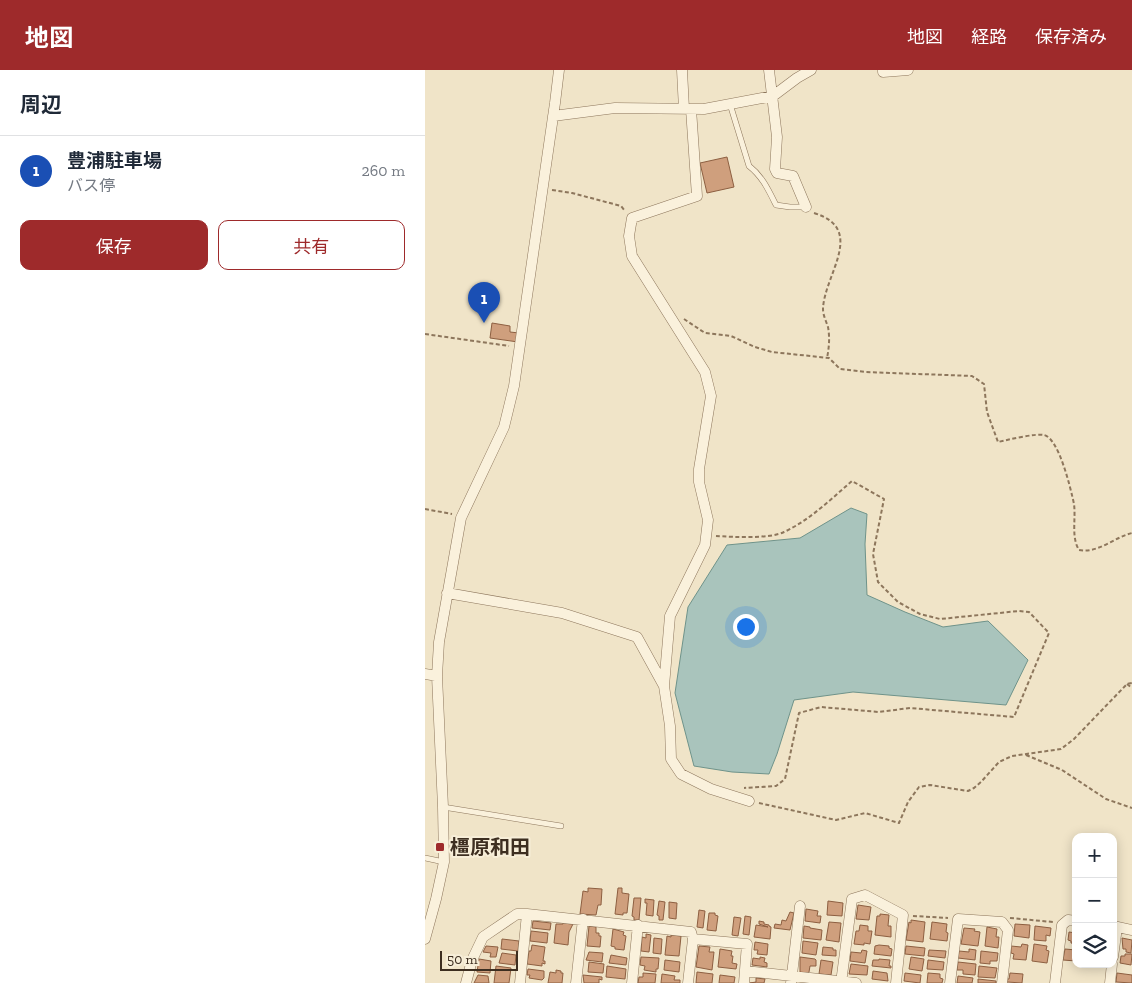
<!DOCTYPE html>
<html lang="ja">
<head>
<meta charset="utf-8">
<style>
	:root { --surface:#fff; --page:#f6f6f7; --text:#1f2937; --muted:#747a83; --line:#e0e1e3; --accent:#9e2a2b }
	body { margin:0; font-family:"Zilla Slab","Noto Sans JP",serif; background:var(--page); color:var(--text) }
	.controls { position:absolute; right:15px; bottom:15px; display:grid; overflow:hidden; border-radius:10px; box-shadow:0 2px 12px #0003 }
	.controls button { width:45px; height:45px; display:grid; place-items:center; padding:0; border:0; border-bottom:1px solid var(--line); background:var(--surface); color:var(--text); font:25px sans-serif }
	.scale { position:absolute; left:15px; bottom:12px; width:78px; box-sizing:border-box; padding-left:5px; border:2px solid #3d2e20; border-top:0; font-size:14px; line-height:18px; white-space:nowrap; color:#3d2e20; -webkit-text-stroke:4px #f7eed8; paint-order:stroke }
	.you { position:absolute; left:320px; top:556px; width:18px; height:18px; margin:-12px; border:4px solid #fff; border-radius:50%; background:#1a73e8; box-shadow:0 0 0 8px #1a73e833 }
	.badge { display:grid; place-items:center; width:32px; height:32px; border-radius:50%; background:var(--accent); color:#fff; font-size:16px; font-weight:700 }
	.pin { position:absolute; translate:-50% -41px; filter:drop-shadow(0 1px 2px #0008) }
	.pin::after { content:''; position:absolute; top:26px; width:18px; height:15px; background:inherit; clip-path:polygon(0 0,100% 0,50% 100%) }
	.list { margin:0; padding:0; list-style:none }
	h2 { display:flex; justify-content:space-between; align-items:center; height:65px; margin:0; padding:0 20px; font-size:21px }
	h2 small { font-size:16px; font-weight:400; color:var(--muted) }
	.list li { display:grid; grid-template-columns:32px 1fr auto; gap:15px; align-items:center; box-sizing:border-box; height:70px; padding:0 20px; border-top:1px solid var(--line) }
	.list b { display:block; font-size:19px; white-space:nowrap }
	.list p { margin:0; font-size:16px; white-space:nowrap; color:var(--muted) }
	.list em { font-size:16px; font-style:normal; color:var(--muted) }
	.actions { display:flex; gap:10px; padding:15px 20px }
	.actions a { flex:1; padding:11px 0; border:1px solid var(--accent); border-radius:10px; text-align:center; font-size:18px; color:var(--accent) }
	.actions .main { background:var(--accent); color:#fff }
	.icon { flex:none; width:28px; height:28px; fill:none; stroke:currentColor; stroke-width:2; stroke-linecap:round; stroke-linejoin:round }
	.map { position:relative; flex:none; width:707px; height:913px; overflow:hidden }
	header { display:flex; align-items:center; gap:30px; box-sizing:border-box; height:70px; padding:0 25px; background:var(--accent); color:#fff }
	header strong { font-size:24px }
	nav { display:flex; gap:28px; margin-inline-start:auto; font-size:18px }
	main { display:flex }
	aside { flex:1; background:var(--surface) }
	.map>svg:first-child { display:block }
	.water { fill:#a9c4bc; stroke:#6f938a }
	.building { fill:#cf9f7d; stroke:#8d5f41 }
	.lines { fill:none; stroke-linecap:round; stroke-linejoin:round }
	.service-casing { stroke:#8d765c; stroke-width:6 }
	.minor-casing { stroke:#8d765c; stroke-width:11 }
	.path { stroke:#8d765c; stroke-width:2; stroke-dasharray:4 2.5; stroke-linecap:butt }
	.service { stroke:#faf1dc; stroke-width:5 }
	.minor { stroke:#faf1dc; stroke-width:10 }
	.poi-dot { fill:#9e2a2b; stroke:#f7eed8; stroke-width:2 }
	.labels { text-anchor:middle; stroke-width:4; stroke-linejoin:round; paint-order:stroke }
	.poi-label { font-size:20px; font-weight:bold; fill:#3d2e20; stroke:#f7eed8; text-anchor:start }
</style>
</head>
<body>
<header>
<strong>地図</strong>
<nav><a>地図</a><a>経路</a><a>保存済み</a></nav>
</header>
<main>
<aside>
<h2>周辺<small></small></h2>
<ul class="list">
<li><span class="badge" style="background:#1a4fb4">1</span><div><b>豊浦駐車場</b><p>バス停</p></div><em>260 m</em></li>
</ul>
<div class="actions"><a class="main">保存</a><a>共有</a></div>
</aside>
<div class="map">
<svg width="707" height="913" viewBox="0 0 707 913">
	<rect width="100%" height="100%" fill="#f0e4c8"/>
	<!-- water -->
	<path class="water" d="M426 438 442 444 440 474 442 525 480 542 518 557 563 551 603 590 581 635 428 622 369 630 352 684 344 704 307 702 269 696 250 623 263 537 302 475 375 468Z"/>
	<!-- building -->
	<path class="building" d="M302 87 309 117 282 123 275 93Z
		M67 253 85 256V262L94 263 93 272 65 268Z
		M163 818 177 819 176 835H173L171 845 155 844 158 821 163 822Z
		M193 818H197V823L204 824 202 843H198V845L190 844Z
		M209 828H216L214 850H209V847L207 846Z
		M220 829 229 830 228 846 221 845 222 833H220Z
		M234 831 240 832 238 850H234V846L232 845Z
		M403 831 418 833 417 846 402 845Z
		M244 832 252 833 251 849 244 848Z
		M433 835 446 837 444 850 431 849Z
		M381 839 393 841 392 846H396L395 853 380 851Z
		M274 840 280 841 278 858 272 857Z
		M365 842 369 843 365 860 349 858 350 854 356 855 357 850 361 851Z
		M284 843H290V845L293 846 291 861 282 860Z
		M455 844 464 845 463 856H466V867L450 865 452 846H455Z
		M320 846 326 847 324 865 318 864Z
		M309 847 316 848 313 866 307 865Z
		M486 850 500 852 498 872 481 870 484 852 486 853Z
		M108 851 126 853 125 860 107 858Z
		M334 851 339 852V854L344 855V856L346 857 345 869 329 867 331 855 343 857 334 854Z
		M404 852 416 853 414 872 401 870Z
		M507 852 522 854 521 862 523 863 522 871 505 869Z
		M138 853 148 854 144 862 143 875 129 873 131 854H138Z
		M590 854 605 855 604 868 589 866Z
		M435 855 443 856V861H447L445 874 439 873V875L429 874 431 861H434Z
		M164 856 171 857V863H174V866H176L175 877 162 876Z
		M379 856 385 857V858L397 860 396 870 378 868Z
		M610 856 626 858 625 866 621 865V871L609 870Z
		M562 857 572 859 571 867H574L573 878 560 876Z
		M539 858 550 859 549 861 555 862 553 876 536 874Z
		M188 859 199 862 198 865 201 866 199 880 190 879V877L186 876Z
		M106 861 123 863 122 873 105 871Z
		M644 862 651 863V874L646 873V871L643 870Z
		M221 864 226 865 224 882 216 881 217 867 221 868Z
		M246 865 256 866 254 886 240 885 242 866 246 867Z
		M229 868 237 869 236 884 228 883Z
		M697 868 707 870 706 883 701 882V879H698Z
		M77 869 94 871 93 881 76 879Z
		M378 871 393 873 391 885 377 883Z
		M330 872 343 874 342 885 332 884 333 880H329Z
		M597 874 603 875 601 890 588 889 589 884 586 883V876L596 877Z
		M609 874 622 876 621 880 624 881 622 893 607 891Z
		M107 875 120 877 118 891H120V894L117 893V896L102 894 104 881H106Z
		M454 875 464 876V878L467 879 466 886 449 884 450 876Z
		M61 876 73 877 71 887H65L66 883 58 882Z
		M274 876 285 877 284 882H289L287 900 271 897Z
		M481 876 500 878 499 886 480 884Z
		M398 877 408 878V880H411V886L397 885Z
		M295 879 307 881 306 886H308L307 893 312 894 311 899 293 897Z
		M544 879 551 880 550 890 533 888 534 881 544 882Z
		M640 879 651 880V891L638 890Z
		M437 880 442 881 440 893 425 891 426 882 436 883Z
		M504 880 521 881 520 888 503 886Z
		M556 881 573 883 572 891H565V894L555 893Z
		M164 882 178 883 177 892 161 890Z
		M77 883 91 885 90 895 74 893Z
		M700 884H707L706 895 695 893 696 886H700Z
		M186 885 202 888 201 895 184 893Z
		M216 887 234 888 233 899H231V902L219 900 220 896 215 895Z
		M335 887 340 888 339 892 342 893V897L327 895 328 888 335 889Z
		M375 887 390 889 391 890V896H385L384 902 383 903 375 902Z
		M486 887 499 889 497 901 484 899Z
		M54 889 66 891 65 903 52 902Z
		M454 889 465 890 464 896H466V898L447 896 448 890H454Z
		M240 890 255 892 254 902 239 900Z
		M396 890 408 892 406 905 394 904Z
		M503 890 519 892 518 900 502 899Z
		M164 892 179 894 178 903 163 902Z
		M533 892 551 894 550 905 538 904V900H532Z
		M426 894 443 896 442 905 424 904Z
		M71 896 86 898 84 913H69Z
		M182 896 201 899 200 909 181 907Z
		M554 896 572 898 570 908 553 907Z
		M103 899 119 901V908L117 910 104 908 105 905H102Z
		M131 900 136 901V903H138L137 913H123L125 902 131 903Z
		M448 901 462 903 463 911 447 909Z
		M272 902 288 904 287 913H271Z
		M218 903 231 904 230 913H213L214 907H218Z
		M480 903 496 905 495 913 479 911Z
		M503 903 515 904V908L518 909 517 913H502Z
		M585 903 598 904 597 913 582 912V909H584Z
		M692 903 707 905V913L691 912Z
		M237 904 250 906 249 910H255V913H236Z
		M53 905 63 906 64 913H49Z
		M158 905 177 907V910L174 909V913H159Z
		M295 905 310 907 309 913H294Z
		M533 906 548 908 547 913H532Z
		M331 908 340 909 339 913H325L331 912Z
		M553 909 571 911V913H553Z"/>
	<g class="lines">
		<defs>
			<path id="service" d="M305 34 324 96C337 106 343 119 351 135L365 137H381
				M18 737 136 756
				M0 788 19 792"/>
			<path id="minor" d="M257 0 259 39
				M344 0 352 67 350 99 352 103 368 106 381 137
				M458 0V2L483 0
				M128 46 190 38 279 39 348 26 372 8 386 0
				M22 523 137 543 212 567 239 616 245 656 246 689 256 704 286 719 324 731
				M0 604 12 606
				M239 616 245 546 280 475 283 450 274 412V399L286 326 280 302 207 186 204 166 207 148 272 126 266 39
				M688 856 707 860
				M0 869 11 829 19 792 18 737 12 606 14 572 36 448 79 357 89 316 130 33 134 0
				M688 887 692 857
				M320 901 431 913
				M41 913 47 890 58 867 92 844H102L266 862 268 869 322 874 319 913
				M95 913 102 844
				M151 913 158 849
				M207 913 213 855
				M263 913 268 869
				M366 913 375 836
				M416 913 427 829 440 825 478 845 471 913
				M525 913 533 849 577 852 583 860 577 913
				M630 913 637 855 643 850 651 851
				M685 913 687 894"/>
		</defs>
		<!-- service casing -->
		<use href="#service" class="service-casing"/>
		<!-- minor casing -->
		<use href="#minor" class="minor-casing"/>
		<!-- path -->
		<path class="path" d="M127 120 147 123 196 136 200 141
			M389 143C442 159 399 205 398 239 398 245 401 251 403 257 405 268 404 278 402 288
			M259 249 280 263 306 266 330 277 347 282 404 288 415 299 441 302 547 306 559 314 562 342 573 372C582 370 611 363 619 365 634 368 646 420 649 434 651 449 646 467 654 480 672 484 690 467 707 463
			M0 264 84 276
			M0 439 27 444
			M291 466C308 467 345 469 359 462 385 450 406 429 427 411L459 429 448 484 453 512 473 532 495 544 515 549 594 541 604 542 624 563 589 647 485 638 454 642 396 637 374 643 360 709 351 716 319 718
			M702 614 707 618
			M601 685 637 700 681 729 707 738
			M334 733 411 750 440 743 474 753 483 732 494 717 505 715 543 721 549 718 556 712 574 692 587 686 636 679 649 669 702 614 707 613
			M488 846 523 848
			M585 848 628 852"/>
		<!-- service -->
		<use href="#service" class="service"/>
		<!-- minor -->
		<use href="#minor" class="minor"/>
	</g>
	<!-- markers -->
	<rect class="poi-dot" x="10" y="772" width="10" height="10" rx="2.5"/>
	<g class="labels">
		<!-- poi labels -->
		<g class="poi-label">
			<text x="25" y="784">橿原和田</text>
		</g>
	</g>
</svg>
<div class="controls">
<button>+</button>
<button>−</button>
<button><svg class="icon" aria-label="layers" viewBox="0 0 24 24"><path d="M12 4l9 5-9 5-9-5zM3 14l9 5 9-5"/></svg></button>
</div>
<div class="scale">50 m</div>
<div class="you"></div>
<div class="pin badge" style="left:59px;top:253px;background:#1a4fb4">1</div>
</div>
</main>
</body>
</html>
